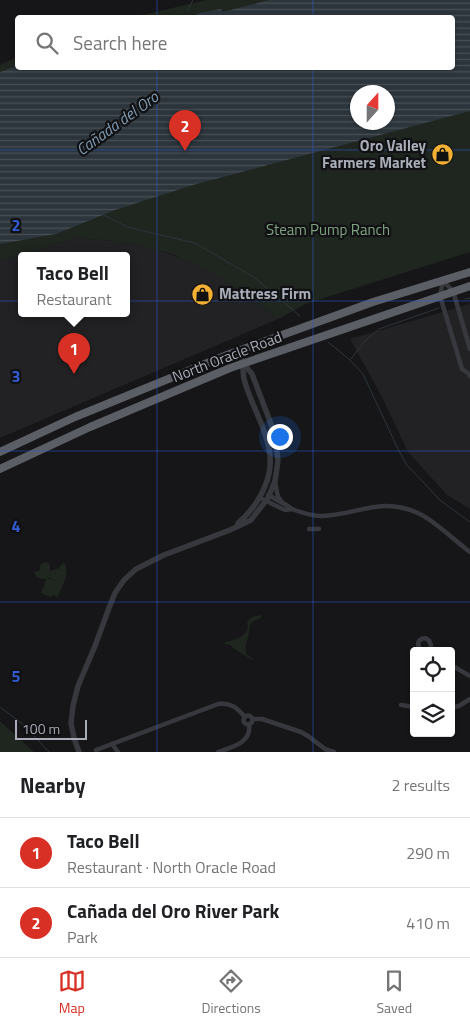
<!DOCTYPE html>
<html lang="en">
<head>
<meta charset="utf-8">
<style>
	:root { --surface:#fff; --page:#f2f2f2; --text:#202124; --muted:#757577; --line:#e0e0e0; --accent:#d93025 }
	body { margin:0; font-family:"Titillium Web",sans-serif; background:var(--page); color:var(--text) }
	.controls { position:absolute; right:15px; bottom:15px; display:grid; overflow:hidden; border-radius:5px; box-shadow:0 1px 4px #0004 }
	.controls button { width:45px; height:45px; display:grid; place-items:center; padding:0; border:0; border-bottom:1px solid var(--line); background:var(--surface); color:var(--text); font:25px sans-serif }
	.compass { position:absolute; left:350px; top:85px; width:45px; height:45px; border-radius:50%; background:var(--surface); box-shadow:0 1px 4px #0004; rotate:21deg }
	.scale { position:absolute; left:15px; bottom:12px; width:72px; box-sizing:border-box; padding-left:5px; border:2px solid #a8adb8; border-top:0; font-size:14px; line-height:18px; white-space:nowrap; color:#a8adb8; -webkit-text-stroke:4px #111113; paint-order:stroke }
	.you { position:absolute; left:279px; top:436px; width:18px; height:18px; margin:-12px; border:4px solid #fff; border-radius:50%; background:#1a73e8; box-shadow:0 0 0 8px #1a73e833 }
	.badge { display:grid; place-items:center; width:32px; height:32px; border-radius:50%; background:var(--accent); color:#fff; font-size:16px; font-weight:700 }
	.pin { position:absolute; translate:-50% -41px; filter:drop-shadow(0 1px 2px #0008) }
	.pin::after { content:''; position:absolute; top:26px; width:18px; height:15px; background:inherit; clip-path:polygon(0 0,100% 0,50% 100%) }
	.popup { position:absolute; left:18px; top:252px; width:112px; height:65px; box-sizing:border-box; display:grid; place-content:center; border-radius:5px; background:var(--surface); filter:drop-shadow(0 1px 4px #0005); font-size:16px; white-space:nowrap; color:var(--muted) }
	.popup b { font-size:19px; color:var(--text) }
	.popup::after { content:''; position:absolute; left:50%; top:100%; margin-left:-10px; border:10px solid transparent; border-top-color:var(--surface) }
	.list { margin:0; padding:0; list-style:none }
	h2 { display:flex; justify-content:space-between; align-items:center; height:65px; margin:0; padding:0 20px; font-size:21px }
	h2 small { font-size:16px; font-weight:400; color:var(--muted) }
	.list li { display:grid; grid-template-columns:32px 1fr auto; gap:15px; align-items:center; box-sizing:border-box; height:70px; padding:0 20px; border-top:1px solid var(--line) }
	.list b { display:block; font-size:19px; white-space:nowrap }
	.list p { margin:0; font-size:16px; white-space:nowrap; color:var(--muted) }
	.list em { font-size:16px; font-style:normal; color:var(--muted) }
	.icon { flex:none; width:28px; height:28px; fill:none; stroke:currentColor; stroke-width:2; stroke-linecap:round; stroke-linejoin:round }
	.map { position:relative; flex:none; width:470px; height:752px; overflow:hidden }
	.search { position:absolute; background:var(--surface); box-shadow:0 1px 4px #0004; left:15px; right:15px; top:15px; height:55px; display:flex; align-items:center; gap:12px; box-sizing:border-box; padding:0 18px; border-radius:5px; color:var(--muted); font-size:19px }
	.sheet { height:205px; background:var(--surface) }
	nav { display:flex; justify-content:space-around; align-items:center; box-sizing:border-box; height:70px; border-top:1px solid var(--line); background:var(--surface); font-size:14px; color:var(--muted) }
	nav a { display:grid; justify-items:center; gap:2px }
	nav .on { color:var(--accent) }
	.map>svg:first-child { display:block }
	.built { fill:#222225; fill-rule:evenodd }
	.green { fill:#1e261f; fill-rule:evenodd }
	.water { fill:url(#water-rules); fill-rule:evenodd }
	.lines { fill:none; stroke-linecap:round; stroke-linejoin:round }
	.stream { stroke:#2c353c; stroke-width:1 }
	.minor { stroke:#37383d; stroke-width:4.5 }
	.tertiary { stroke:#37383d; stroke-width:5.5 }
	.trunk { stroke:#5b5e65; stroke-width:8 }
	.grid { fill:none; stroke:#325cd3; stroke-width:1; stroke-opacity:0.55 }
	.labels { text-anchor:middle; stroke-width:4.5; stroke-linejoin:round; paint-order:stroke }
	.poi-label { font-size:15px; font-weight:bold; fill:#a8adb8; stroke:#111113; text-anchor:end }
	.park-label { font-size:15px; fill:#7fa381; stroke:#111113 }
	.street-label { font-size:15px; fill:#a8adb8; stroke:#111113 }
	.water-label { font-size:16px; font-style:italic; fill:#7f9bb3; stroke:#111113 }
	.grid-label { font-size:16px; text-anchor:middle; font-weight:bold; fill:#325cd3; stroke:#111113; stroke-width:4.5; stroke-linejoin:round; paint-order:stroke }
</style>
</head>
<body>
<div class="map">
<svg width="470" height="752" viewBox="0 0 470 752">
	<defs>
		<pattern id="water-rules" width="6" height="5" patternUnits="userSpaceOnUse" patternTransform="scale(1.25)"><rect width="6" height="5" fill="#2c353c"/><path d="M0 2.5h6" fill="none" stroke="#485056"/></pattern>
	</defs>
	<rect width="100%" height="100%" fill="#161618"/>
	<!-- built -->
	<path class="built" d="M75 238 114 241 133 244 151 248 187 260 206 269 226 280 242 291 278 319 0 438V261ZM22 255H126V313H22Z
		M470 304V509L447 495 408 452 382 397 350 339Z"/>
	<!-- green -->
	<path class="green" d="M207 0H470V252L308 303 278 319 242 291 206 269 172 254 133 244 114 241 75 238 0 261V65L17 57 18 68H452V18L134 17ZM358 92H388V122H358Z
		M44 562 48 563 50 565V571L59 568 63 563 66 565V577L58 597 52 595 51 597 41 593 47 578 57 581 48 577 46 579 37 578 34 572 40 570V565Z
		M261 615V618C247 623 251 625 248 637 246 646 245 644 246 654L253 659 252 660 233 648 231 645 224 644 225 642C235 640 252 635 247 622 250 617 255 616 261 615Z
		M0 721 34 752H0Z"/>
	<!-- water -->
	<path class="water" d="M269 0H470V111L193 185 115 210 56 234 0 244V72L17 66 18 68H452V18L190 17H193L199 13 221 9 223 12ZM388 92V122H358V92Z"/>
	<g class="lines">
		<!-- stream -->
		<path class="stream" d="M187 11 193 0
			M102 214 127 227 195 243 255 278 300 316
			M465 299 470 298
			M328 342 350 360 363 374 398 449 406 464 441 501 470 522
			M351 359 365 341 379 329 439 308
			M0 707 25 726 49 752"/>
		<!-- minor -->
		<path class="minor" d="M443 281 440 296 462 369 469 374 470 376
			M443 281 453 291 470 349
			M275 482 278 497 282 502
			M260 498 285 510 292 509 288 506 268 495
			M292 509C302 513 311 516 322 516 358 515 380 496 418 513 434 520 455 541 470 552
			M309 529H319
			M422 651C410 640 430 631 431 647L427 651
			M451 665 470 676
			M401 705 414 707
			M451 708 459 706 470 699
			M243.5 720a4.5 4.5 0 1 1 9 0a4.5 4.5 0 1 1-9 0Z
			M252 719H262L301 732 308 736 325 749 334 752
			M112 744 118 752
			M96 750 218 704C231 702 237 708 245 717
			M218 752C232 747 252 743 249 724"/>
		<!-- tertiary -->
		<path class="tertiary" d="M238 523C250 513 259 501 265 486 282 448 253 414 244 379 243 374 243 368 243 363
			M79 752 74 738 71 723 73 706 78 686 95 646 109 608 115 593 124 580 136 569 164 555 230 530 251 520 268 498 275 481 278 461 276 443 271 424 252 374 243 363 238 352"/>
		<!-- trunk -->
		<path class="trunk" d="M0 452 75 417 227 355 373 302 470 272
			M0 469 90 427 230 368 470 286"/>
	</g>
	<!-- grid -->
	<path class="grid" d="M157 0V18M313 0V18M157 68V752M313 68V752M0 150H470M0 301H470M0 451H470M0 602H470"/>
	<!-- icons -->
	<defs>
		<symbol id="shop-disc" viewBox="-11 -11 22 22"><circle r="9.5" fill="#f2b134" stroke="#111113"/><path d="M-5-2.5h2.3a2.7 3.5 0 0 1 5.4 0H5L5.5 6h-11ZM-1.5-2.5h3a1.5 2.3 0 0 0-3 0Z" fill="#111"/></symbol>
	</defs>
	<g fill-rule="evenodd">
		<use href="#shop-disc" x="430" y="142" width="25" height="25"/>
		<use href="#shop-disc" x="190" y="282" width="25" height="25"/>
	</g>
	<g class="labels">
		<!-- poi labels -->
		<g class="poi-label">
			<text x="426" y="151">Oro Valley<tspan x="426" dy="17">Farmers Market</tspan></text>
			<text x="219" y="299" text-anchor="start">Mattress Firm</text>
		</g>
		<!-- park labels -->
		<g class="park-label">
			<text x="328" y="235">Steam Pump Ranch</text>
		</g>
		<!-- street labels -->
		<g class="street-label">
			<text transform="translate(227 357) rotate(-21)" y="5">North Oracle Road</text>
		</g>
		<!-- water labels -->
		<g class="water-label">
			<text transform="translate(117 123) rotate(-36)" y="6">Cañada del Oro</text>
		</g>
	</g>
	<g class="grid-label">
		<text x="16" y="231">2</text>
		<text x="16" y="382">3</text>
		<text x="16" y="532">4</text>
		<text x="16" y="682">5</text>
	</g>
</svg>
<div class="controls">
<button><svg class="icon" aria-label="locate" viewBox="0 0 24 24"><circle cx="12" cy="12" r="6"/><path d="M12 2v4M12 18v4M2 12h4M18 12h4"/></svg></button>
<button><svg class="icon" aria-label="layers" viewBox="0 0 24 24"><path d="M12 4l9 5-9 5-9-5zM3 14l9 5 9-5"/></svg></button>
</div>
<svg class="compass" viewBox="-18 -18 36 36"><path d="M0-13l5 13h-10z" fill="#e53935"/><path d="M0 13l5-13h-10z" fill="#757577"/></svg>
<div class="scale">100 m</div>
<div class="you"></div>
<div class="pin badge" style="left:74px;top:374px">1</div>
<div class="popup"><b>Taco Bell</b>Restaurant</div>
<div class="pin badge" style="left:185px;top:151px">2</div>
<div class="search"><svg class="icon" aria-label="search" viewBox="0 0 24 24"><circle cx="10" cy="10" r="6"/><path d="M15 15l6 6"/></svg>Search here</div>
</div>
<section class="sheet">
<h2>Nearby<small>2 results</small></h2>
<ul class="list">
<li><span class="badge">1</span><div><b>Taco Bell</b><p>Restaurant · North Oracle Road</p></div><em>290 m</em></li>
<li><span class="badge">2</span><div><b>Cañada del Oro River Park</b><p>Park</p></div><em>410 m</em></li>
</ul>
</section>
<nav>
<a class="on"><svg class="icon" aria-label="map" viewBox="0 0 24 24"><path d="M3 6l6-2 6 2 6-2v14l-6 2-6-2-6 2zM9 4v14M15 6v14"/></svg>Map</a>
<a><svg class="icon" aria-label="directions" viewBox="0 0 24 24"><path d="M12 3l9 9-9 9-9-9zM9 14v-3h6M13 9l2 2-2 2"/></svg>Directions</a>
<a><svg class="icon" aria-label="saved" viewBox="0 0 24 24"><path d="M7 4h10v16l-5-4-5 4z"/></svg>Saved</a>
</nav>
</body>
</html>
